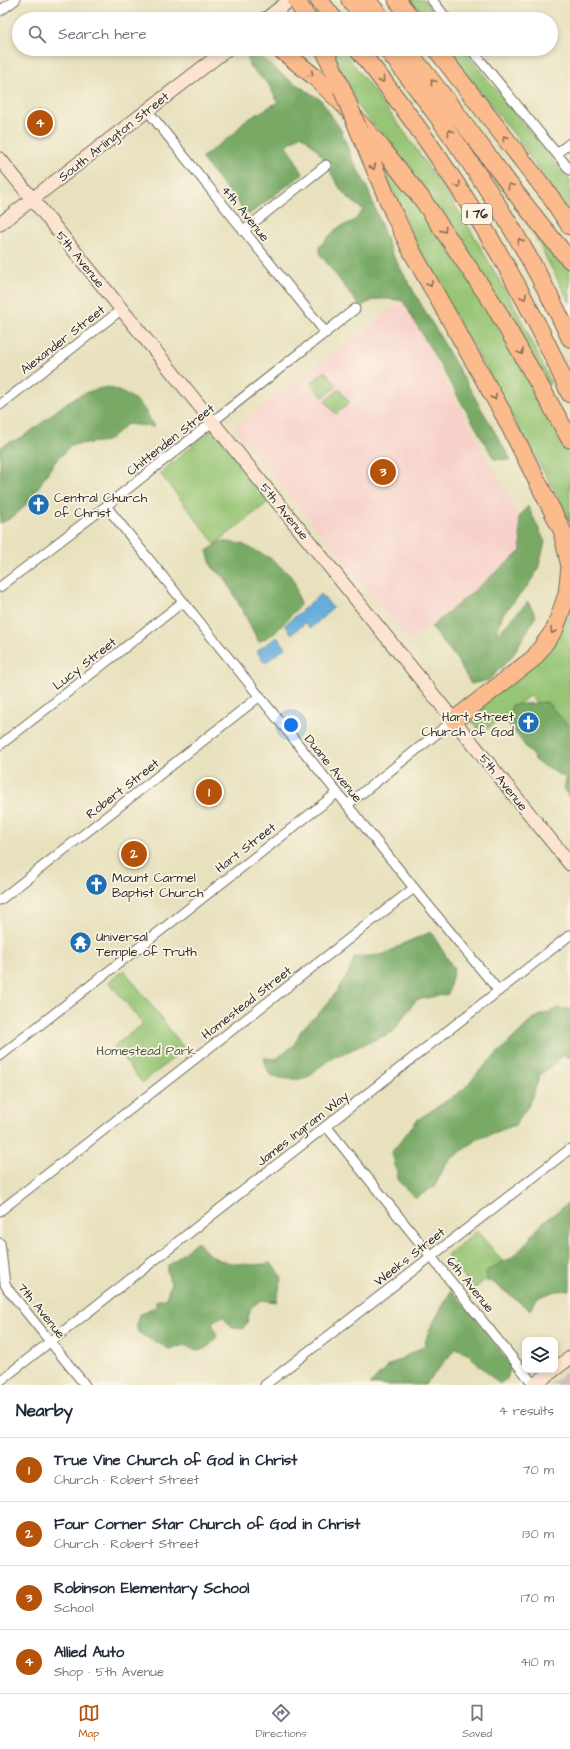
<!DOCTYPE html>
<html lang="en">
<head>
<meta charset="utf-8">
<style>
	:root { --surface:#fff; --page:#f6f6f7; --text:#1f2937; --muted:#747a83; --line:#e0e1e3; --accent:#b45309 }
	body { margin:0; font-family:"Architects Daughter",sans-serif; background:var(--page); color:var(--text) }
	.controls { position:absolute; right:12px; bottom:12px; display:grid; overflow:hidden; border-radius:8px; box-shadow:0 2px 6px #0003 }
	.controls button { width:36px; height:36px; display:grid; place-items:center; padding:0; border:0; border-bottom:1px solid var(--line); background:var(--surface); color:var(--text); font:20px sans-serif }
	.you { position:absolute; left:291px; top:725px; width:14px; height:14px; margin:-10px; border:3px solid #fff; border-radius:50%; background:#1a73e8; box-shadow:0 0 0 6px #1a73e833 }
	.badge { display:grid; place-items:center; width:26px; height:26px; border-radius:50%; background:var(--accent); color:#fff; font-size:13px; font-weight:700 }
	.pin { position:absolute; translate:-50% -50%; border:2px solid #fff; box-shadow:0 1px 4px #0006 }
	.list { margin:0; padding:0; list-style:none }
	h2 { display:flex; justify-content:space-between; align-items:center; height:52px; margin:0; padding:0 16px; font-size:17px }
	h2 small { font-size:13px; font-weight:400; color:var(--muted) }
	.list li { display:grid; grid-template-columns:26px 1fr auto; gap:12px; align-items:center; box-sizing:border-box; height:64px; padding:0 16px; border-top:1px solid var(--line) }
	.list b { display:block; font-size:15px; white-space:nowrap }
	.list p { margin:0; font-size:13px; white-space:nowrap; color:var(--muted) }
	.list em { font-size:13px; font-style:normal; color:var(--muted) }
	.icon { flex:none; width:22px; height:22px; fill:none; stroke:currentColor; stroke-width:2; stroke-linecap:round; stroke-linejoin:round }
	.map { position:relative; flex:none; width:570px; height:1385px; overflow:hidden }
	.search { position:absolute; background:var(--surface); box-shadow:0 2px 6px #0003; left:12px; right:12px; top:12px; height:44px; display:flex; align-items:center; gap:10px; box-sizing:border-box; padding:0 14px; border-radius:22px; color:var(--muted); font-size:15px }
	.sheet { height:308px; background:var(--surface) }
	nav { display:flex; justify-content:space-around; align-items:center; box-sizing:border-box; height:56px; border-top:1px solid var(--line); background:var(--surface); font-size:11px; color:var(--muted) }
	nav a { display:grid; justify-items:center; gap:2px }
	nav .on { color:var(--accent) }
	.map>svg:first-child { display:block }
	.built { fill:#f7d0ca }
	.industrial { fill:#d2bec2 }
	.green { fill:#96c574; stroke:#607850 }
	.forest { fill:#78aa66; stroke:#526a48 }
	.water { fill:#66acdc; stroke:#486c84 }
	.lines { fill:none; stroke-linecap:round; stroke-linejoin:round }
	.street-casing { stroke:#6d6b5e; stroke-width:11 }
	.secondary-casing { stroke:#6d6b5e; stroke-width:15 }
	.highway-casing { stroke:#6d6b5e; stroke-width:19 }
	.street { stroke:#fff; stroke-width:9 }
	.secondary { stroke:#fde4d1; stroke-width:13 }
	.highway { stroke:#fbbb8c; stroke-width:17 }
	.highway-bridge-casing { stroke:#6d6b5e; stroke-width:19; stroke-linecap:butt }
	.highway-bridge { stroke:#fbbb8c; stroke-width:17 }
	.oneway { stroke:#896c57 }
	.labels { text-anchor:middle; stroke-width:3.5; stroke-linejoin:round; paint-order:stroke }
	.shield { fill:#fcf5e5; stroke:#6a6863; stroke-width:1 }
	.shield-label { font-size:12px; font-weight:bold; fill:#2b2b2b }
	.street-label { font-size:13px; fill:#2b2b2b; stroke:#fcf5e5 }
	.poi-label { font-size:13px; fill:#2b2b2b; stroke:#fcf5e5; text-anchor:start }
	.park-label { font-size:13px; fill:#4b5941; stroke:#fcf5e5 }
</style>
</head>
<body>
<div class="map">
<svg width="570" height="1385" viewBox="0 0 570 1385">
	<rect width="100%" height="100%" fill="#fcf5e5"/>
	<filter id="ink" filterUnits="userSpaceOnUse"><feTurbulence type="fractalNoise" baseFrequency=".025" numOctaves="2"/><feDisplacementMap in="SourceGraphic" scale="8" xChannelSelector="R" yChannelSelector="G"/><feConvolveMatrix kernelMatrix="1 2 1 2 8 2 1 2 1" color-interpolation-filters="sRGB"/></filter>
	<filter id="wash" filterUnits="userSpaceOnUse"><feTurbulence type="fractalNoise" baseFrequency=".012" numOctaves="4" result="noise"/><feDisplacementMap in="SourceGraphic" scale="16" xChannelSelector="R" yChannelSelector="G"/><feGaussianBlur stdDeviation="0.9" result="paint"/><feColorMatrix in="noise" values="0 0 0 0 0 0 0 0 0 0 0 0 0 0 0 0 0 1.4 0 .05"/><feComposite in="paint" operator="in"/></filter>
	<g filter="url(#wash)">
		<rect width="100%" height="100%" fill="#e7e1be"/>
		<!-- built -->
		<path class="built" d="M403 301 519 517 521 551 410 642 234 428Z"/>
		<!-- industrial -->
		<path class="industrial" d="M570 1369V1385H549Z"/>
		<!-- green -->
		<path class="green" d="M407 0H424L439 19H422Z
			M330 49H335L340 55 344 52 405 133 466 222 517 311 551 383 547 384 478 269 393 148 359 108Z
			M446 49H463L570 181V218L520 142Z
			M374 149 391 168 474 286 556 429 570 460V524L557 495 423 259Z
			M532 231 542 234 570 265V303Z
			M325 371 337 386 323 397 311 383Z
			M339 389 350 403 336 414 325 401Z
			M212 429 271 500 215 544 160 473Z
			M570 608V728L547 702 537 703 530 695 482 733 469 718Z
			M124 970 185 1049 142 1083 114 1046 143 1024 109 982Z
			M477 1231 505 1264 474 1289 447 1255Z"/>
		<!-- forest -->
		<path class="forest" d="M247 52 255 53 288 79 321 100 341 130 352 159 367 187 391 252 511 460 494 459 403 301C385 298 375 297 360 307L320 254 319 247 336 229 355 220 363 210C356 204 347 198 342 191 326 168 326 154 301 135L287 145 303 174 248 215 201 158 235 133 243 122 278 102 268 84 249 66Z
			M109 387C135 397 142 401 154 427L127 424 107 441 71 445C64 453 56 460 50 469 37 488 24 516 0 523V448C7 442 14 441 22 437 55 417 65 393 109 387Z
			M528 506 545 542 538 569 527 587 503 614 496 635 528 602 536 616 511 658 489 680 471 684 456 658 431 627 521 551 519 517Z
			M221 541 242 544 272 559 294 579 300 605 275 633 259 642 225 578 212 567 207 551Z
			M547 702 570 728V798L564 789 566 778 538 763 507 722 512 705Z
			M431 932 454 969 448 994 416 1000 393 1032 330 1059 305 1079H289L274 1077 268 1072 264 1058 276 1059 294 1045 301 1030 320 1012 332 998 348 974 355 957 382 955 409 941Z
			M558 1008 570 1009V1058L564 1055 540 1075 529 1105 515 1125 478 1139 447 1162 435 1186 416 1198 399 1182 392 1152 417 1120 463 1090 480 1070 534 1018Z
			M570 1202V1290L556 1291 536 1298 530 1310 491 1281 487 1282 486 1271 511 1258 523 1247 543 1222Z
			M197 1241C202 1246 207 1254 213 1257 228 1265 255 1266 271 1263L282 1278 276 1302 262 1300 251 1307 247 1323 242 1329 230 1326 223 1316 212 1322 217 1336 210 1345 204 1349 194 1350 185 1345 169 1349C158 1342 148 1340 138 1332L136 1324 139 1315 152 1308H156V1301L166 1298 171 1284 167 1272 168 1266Z
			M451 1291 473 1314 507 1360 511 1366 507 1379 499 1384 467 1353 456 1348 425 1385H369L388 1366 424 1346 429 1330Z"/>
		<!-- water -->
		<path class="water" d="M321 594 333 608 311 628 305 623 292 634 285 625Z
			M277 637 286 647 265 663 258 653V650Z"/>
	</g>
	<g filter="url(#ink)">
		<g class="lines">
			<defs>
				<path id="street" d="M432 0 447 19
					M0 11 15 0
					M471 49 570 170
					M147 110 326 333
					M557 153 570 143
					M243 231 326 165
					M0 405 122 309
					M106 506 414 888 498 990
					M0 587 106 506 355 309
					M0 745 183 602
					M347 805 454 720
					M0 900 260 696
					M0 1056 337 793
					M326 1126 534 1385
					M0 1211 414 888
					M0 1243 5 1284 7 1288 85 1385
					M0 1381 570 935
					M265 1385 570 1149"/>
				<path id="secondary" d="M266 19 290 0
					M0 159 570 864
					M0 224 227 49
					M555 1369 570 1358
					M534 1385 554 1370"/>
				<path id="highway" d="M296 0 308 19
					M319 0 334 19
					M350 0 364 19
					M367 0 382 19
					M397 0 412 19
					M280 49 316 78 342 103 380 146 422 199 494 305 570 439
					M324 49 342 89
					M358 49C443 155 516 269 570 394
					M387 49C458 140 522 234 570 338
					M406 49C463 117 511 193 570 260
					M436 49 550 196 570 226
					M359 131 393 212 411 250 504 415 570 546
					M454 720 534 658 555 629 567 594 570 566 563 536"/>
			</defs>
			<!-- street casing -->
			<use href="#street" class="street-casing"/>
			<!-- secondary casing -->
			<use href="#secondary" class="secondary-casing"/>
			<!-- highway casing -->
			<use href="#highway" class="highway-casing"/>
			<!-- street -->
			<use href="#street" class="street"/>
			<!-- secondary -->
			<use href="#secondary" class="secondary"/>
			<!-- highway -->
			<use href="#highway" class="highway"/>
			<defs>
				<path id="highway-bridge" d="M342 89 359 131"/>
			</defs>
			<!-- highway-bridge casing -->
			<use href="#highway-bridge" class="highway-bridge-casing"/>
			<!-- highway-bridge -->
			<use href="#highway-bridge" class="highway-bridge"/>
		</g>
		<!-- one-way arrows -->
		<defs><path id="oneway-chevron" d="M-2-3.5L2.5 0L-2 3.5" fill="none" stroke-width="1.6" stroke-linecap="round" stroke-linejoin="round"/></defs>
		<g class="oneway">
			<use href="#oneway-chevron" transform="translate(311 74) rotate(39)"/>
			<use href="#oneway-chevron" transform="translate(382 80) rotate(52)"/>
			<use href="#oneway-chevron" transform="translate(433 82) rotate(-128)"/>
			<use href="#oneway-chevron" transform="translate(450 132) rotate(-126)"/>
			<use href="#oneway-chevron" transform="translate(505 138) rotate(-128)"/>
			<use href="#oneway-chevron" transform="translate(373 167) rotate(68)"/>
			<use href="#oneway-chevron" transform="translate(458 185) rotate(57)"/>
			<use href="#oneway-chevron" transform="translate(510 186) rotate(-127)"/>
			<use href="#oneway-chevron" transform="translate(444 230) rotate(55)"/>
			<use href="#oneway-chevron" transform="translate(520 241) rotate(-119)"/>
			<use href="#oneway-chevron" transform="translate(430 284) rotate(61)"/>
			<use href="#oneway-chevron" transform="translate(524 297) rotate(62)"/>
			<use href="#oneway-chevron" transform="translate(521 352) rotate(60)"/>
			<use href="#oneway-chevron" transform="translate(494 397) rotate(61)"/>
			<use href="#oneway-chevron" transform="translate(553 631) rotate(121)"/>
		</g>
	</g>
	<!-- icons -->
	<defs>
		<symbol id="church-disc" viewBox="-11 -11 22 22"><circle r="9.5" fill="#1f6fb2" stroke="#fcf5e5"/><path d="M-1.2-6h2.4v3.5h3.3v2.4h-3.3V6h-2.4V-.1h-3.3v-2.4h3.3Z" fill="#fff"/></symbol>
		<symbol id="temple-disc" viewBox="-11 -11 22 22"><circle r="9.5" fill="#1f6fb2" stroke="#fcf5e5"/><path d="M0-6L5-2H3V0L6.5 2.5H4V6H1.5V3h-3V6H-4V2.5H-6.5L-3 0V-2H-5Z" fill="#fff"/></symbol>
	</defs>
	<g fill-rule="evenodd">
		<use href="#church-disc" x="26" y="492" width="25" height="25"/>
		<use href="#church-disc" x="516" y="710" width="25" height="25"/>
		<use href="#church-disc" x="84" y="872" width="25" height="25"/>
		<use href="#temple-disc" x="68" y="930" width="25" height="25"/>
	</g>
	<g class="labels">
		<!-- shield labels -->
		<rect class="shield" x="462" y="204" width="30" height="20" rx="3"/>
		<g class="shield-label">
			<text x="477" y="218">I 76</text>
		</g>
		<!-- street labels -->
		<g class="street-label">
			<text transform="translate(113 136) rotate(-38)" y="5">South Arlington Street</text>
			<text transform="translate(246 213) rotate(51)" y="5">4th Avenue</text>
			<text transform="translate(81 259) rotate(51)" y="5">5th Avenue</text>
			<text transform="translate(62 339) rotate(-38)" y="5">Alexander Street</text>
			<text transform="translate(170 439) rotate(-38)" y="5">Chittenden Street</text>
			<text transform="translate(285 511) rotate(51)" y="5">5th Avenue</text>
			<text transform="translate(84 663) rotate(-38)" y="5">Lucy Street</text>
			<text transform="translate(334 768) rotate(51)" y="5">Duane Avenue</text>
			<text transform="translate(504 782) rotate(51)" y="5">5th Avenue</text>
			<text transform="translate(122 788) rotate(-38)" y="5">Robert Street</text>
			<text transform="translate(245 847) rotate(-38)" y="5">Hart Street</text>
			<text transform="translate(246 1002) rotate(-38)" y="5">Homestead Street</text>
			<text transform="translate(302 1128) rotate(-38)" y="5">James Ingram Way</text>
			<text transform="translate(409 1256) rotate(-38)" y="5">Weeks Street</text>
			<text transform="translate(471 1284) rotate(51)" y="5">6th Avenue</text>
			<text transform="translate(42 1310) rotate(51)" y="5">7th Avenue</text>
		</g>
		<!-- poi labels -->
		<g class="poi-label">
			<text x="54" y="502">Central Church<tspan x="54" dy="15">of Christ</tspan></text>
			<text x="514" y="721" text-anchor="end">Hart Street<tspan x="514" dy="15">Church of God</tspan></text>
			<text x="112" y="882">Mount Carmel<tspan x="112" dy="15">Baptist Church</tspan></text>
			<text x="96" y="941">Universal<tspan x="96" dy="15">Temple of Truth</tspan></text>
		</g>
		<!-- park labels -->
		<g class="park-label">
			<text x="146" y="1055">Homestead Park</text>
		</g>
	</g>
</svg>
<div class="controls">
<button><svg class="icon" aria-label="layers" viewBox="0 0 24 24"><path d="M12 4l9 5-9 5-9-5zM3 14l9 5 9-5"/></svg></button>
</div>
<div class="you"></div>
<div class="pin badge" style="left:209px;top:792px">1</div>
<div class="pin badge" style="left:134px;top:854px">2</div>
<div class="pin badge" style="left:383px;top:472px">3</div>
<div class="pin badge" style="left:40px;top:123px">4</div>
<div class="search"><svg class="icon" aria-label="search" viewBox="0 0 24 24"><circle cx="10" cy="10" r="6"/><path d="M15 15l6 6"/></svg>Search here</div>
</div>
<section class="sheet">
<h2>Nearby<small>4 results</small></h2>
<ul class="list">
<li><span class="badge">1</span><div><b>True Vine Church of God in Christ</b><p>Church · Robert Street</p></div><em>70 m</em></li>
<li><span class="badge">2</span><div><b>Four Corner Star Church of God in Christ</b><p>Church · Robert Street</p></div><em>130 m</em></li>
<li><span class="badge">3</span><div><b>Robinson Elementary School</b><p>School</p></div><em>170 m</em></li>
<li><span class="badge">4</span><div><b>Allied Auto</b><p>Shop · 5th Avenue</p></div><em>410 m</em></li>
</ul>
</section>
<nav>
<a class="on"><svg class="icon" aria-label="map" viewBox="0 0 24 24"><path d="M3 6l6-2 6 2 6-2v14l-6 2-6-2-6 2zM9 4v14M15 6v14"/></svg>Map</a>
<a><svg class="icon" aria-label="directions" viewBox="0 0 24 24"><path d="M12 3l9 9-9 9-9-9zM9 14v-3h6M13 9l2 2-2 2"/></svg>Directions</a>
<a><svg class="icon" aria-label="saved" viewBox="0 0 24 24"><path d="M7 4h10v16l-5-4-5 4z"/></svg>Saved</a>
</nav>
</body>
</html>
